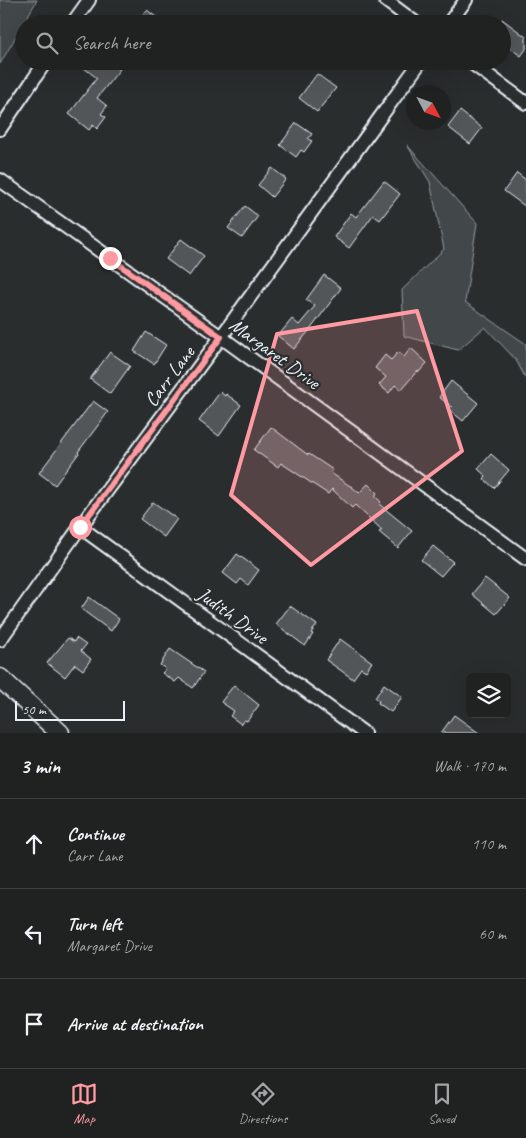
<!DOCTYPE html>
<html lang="en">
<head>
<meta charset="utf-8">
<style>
	:root { --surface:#202222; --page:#282a2a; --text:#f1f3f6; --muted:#a2a4a5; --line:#3d3f40; --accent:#ff9aa2 }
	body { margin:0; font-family:Caveat,sans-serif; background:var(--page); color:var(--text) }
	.controls { position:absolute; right:15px; bottom:15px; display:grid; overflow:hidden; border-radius:8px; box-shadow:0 5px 20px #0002 }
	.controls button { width:45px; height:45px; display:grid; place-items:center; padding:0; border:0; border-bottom:1px solid var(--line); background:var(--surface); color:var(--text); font:25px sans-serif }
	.compass { position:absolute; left:406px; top:85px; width:45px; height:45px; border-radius:50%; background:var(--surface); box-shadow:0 5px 20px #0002; rotate:131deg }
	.scale { position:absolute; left:15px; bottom:12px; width:110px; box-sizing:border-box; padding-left:5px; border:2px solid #e8f1f8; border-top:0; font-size:14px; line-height:18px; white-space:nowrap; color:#e8f1f8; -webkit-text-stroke:4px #2a2d2e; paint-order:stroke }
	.stop { position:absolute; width:15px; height:15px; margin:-11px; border:4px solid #ff9aa2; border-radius:50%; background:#fff }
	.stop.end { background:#ff9aa2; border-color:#fff; box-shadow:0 1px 5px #0008 }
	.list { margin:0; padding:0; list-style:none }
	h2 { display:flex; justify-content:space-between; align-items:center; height:65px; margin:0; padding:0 20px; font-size:21px }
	h2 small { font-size:16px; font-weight:400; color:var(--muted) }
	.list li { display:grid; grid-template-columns:32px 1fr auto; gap:15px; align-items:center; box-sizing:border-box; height:90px; padding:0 20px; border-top:1px solid var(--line) }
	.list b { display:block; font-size:19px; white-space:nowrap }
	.list p { margin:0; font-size:16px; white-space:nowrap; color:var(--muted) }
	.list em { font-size:16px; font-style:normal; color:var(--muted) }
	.icon { flex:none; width:28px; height:28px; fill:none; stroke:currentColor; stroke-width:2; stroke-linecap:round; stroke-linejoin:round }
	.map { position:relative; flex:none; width:526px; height:733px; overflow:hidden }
	.search { position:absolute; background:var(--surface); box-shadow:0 5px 20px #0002; left:15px; right:15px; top:15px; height:55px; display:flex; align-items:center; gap:12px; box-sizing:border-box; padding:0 18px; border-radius:28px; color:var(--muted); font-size:19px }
	.sheet { height:335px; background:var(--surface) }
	nav { display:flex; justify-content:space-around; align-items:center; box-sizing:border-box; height:70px; border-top:1px solid var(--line); background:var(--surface); font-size:14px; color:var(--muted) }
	nav a { display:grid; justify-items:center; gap:2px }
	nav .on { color:var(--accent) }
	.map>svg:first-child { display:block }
	.green { fill:#424648; stroke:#959ca0 }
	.building { fill:#535759; stroke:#e8f1f8 }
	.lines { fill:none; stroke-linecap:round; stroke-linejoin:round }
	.street-casing { stroke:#e8f1f8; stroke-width:16 }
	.secondary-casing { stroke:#e8f1f8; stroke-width:21 }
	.street { stroke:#2a2d2e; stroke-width:12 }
	.secondary { stroke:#2a2d2e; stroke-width:18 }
	.route { stroke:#ff9aa2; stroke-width:6 }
	.marked { fill:#ff9aa2; fill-opacity:0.2; stroke:#ff9aa2; stroke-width:4; stroke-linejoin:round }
	.labels { text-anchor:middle; stroke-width:4.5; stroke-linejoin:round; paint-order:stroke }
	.street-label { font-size:20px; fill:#e8f1f8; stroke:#2a2d2e }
</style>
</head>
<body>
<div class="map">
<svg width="526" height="733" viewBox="0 0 526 733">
	<rect width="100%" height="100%" fill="#2a2d2e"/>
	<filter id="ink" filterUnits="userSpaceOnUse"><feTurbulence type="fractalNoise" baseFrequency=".02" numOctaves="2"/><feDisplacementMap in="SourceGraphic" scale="10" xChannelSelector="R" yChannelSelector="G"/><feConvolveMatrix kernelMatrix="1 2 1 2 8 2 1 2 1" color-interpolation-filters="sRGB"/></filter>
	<g filter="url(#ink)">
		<!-- green -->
		<path class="green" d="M0 0H37L0 64Z
			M407 145 477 223 465 302 526 344V379L516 360 485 327 458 350 404 336 402 290 444 249 430 182Z"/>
		<!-- building -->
		<path class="building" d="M147 10 165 24H136Z
			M502 19 526 37V49L521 56 502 42Z
			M89 61H110L120 69 97 98 107 106 101 114 106 117 97 129 93 125 89 130 69 114 97 78 84 68Z
			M317 74 336 88 317 112 299 98Z
			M460 111 482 128 470 144 448 127Z
			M296 123 312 134 308 139 312 141 304 152 301 150 296 157 280 145Z
			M272 168 286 179 272 197 258 185Z
			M517 173 526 180V207L504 191Z
			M384 181 400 194 380 220 373 215 349 248 334 237 351 213 356 217Z
			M245 206 258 216 242 238 228 228Z
			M181 239 204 256 189 276 166 259Z
			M324 275 341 288 313 326 294 349 278 336 292 319 299 325 315 306 306 300Z
			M146 332 166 345 154 364 134 351Z
			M411 348 427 363 419 372 417 371 401 390 395 385 389 393 379 385 386 377 375 368 385 355 391 360 398 352 404 357Z
			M110 352 130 366 110 394 90 379Z
			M451 381 478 403 463 421 451 411 453 408 439 397Z
			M220 392 225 396 226 394 241 405 219 436 199 421Z
			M93 401 108 412 78 452 79 453 55 485 39 473Z
			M271 427 308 455 309 454 333 470 331 473 350 486H351L359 493 368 484 377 493 375 496 381 502 379 504 412 531 398 548 379 532 382 530 355 505 352 508 332 489 328 494 281 463 278 467 254 450Z
			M491 454 509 470 494 488 484 479 486 476 478 469Z
			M153 502 177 519 164 537 140 519Z
			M433 546 453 562 441 576 421 560Z
			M237 554 259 570 248 585 241 579 237 584 223 573Z
			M485 578 510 598 496 614 472 594Z
			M89 597 119 619 111 631 81 609Z
			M290 606 317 625 311 633 313 634 305 646 276 624Z
			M68 638 74 642 76 638 86 645 81 651 91 659 83 670 75 664 65 677 47 663Z
			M340 639 372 662 366 671 361 668 353 679 326 660Z
			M170 649 204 672 193 688 179 678 175 682 162 673 166 669 160 665Z
			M384 684 402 697 391 712 378 703 379 701 375 698Z
			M234 685 259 705 247 721 244 720 241 724 230 716 234 711 221 702Z
			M454 715 479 733H441Z"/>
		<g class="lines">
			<defs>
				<path id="street" d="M385 0 417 24
					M72 24 89 0
					M448 24 466 0
					M469 61 526 103
					M0 129 46 61
					M0 180 221 337 526 559
					M80 527 364 733
					M0 640 80 527 221 337 421 61"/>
				<path id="secondary" d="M0 678 60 733"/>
			</defs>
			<!-- street casing -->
			<use href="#street" class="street-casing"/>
			<!-- secondary casing -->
			<use href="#secondary" class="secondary-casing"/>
			<!-- street -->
			<use href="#street" class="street"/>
			<!-- secondary -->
			<use href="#secondary" class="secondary"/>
		</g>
	</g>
	<g class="lines" filter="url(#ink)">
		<!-- route -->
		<path class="route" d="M80 527 221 337 110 258"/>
	</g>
	<!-- marked area -->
	<path class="marked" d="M417 311 462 451 311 565 231 495 277 334Z"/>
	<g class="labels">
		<!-- street labels -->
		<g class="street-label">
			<text transform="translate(275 353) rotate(36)" y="7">Margaret Drive</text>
			<text transform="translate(169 376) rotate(-53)" y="7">Carr Lane</text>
			<text transform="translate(233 615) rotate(36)" y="7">Judith Drive</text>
		</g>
	</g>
</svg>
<div class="controls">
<button><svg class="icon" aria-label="layers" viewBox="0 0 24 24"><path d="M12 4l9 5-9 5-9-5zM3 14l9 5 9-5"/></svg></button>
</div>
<svg class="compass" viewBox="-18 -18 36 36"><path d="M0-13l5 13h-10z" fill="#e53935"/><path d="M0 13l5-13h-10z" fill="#a2a4a5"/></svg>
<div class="scale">50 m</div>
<div class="stop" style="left:80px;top:527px"></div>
<div class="stop end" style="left:110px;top:258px"></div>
<div class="search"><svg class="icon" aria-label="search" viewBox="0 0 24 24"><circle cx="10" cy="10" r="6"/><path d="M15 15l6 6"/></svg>Search here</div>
</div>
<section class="sheet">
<h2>3 min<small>Walk · 170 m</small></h2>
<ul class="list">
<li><svg class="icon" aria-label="ahead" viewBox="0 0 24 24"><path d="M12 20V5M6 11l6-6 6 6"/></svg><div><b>Continue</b><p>Carr Lane</p></div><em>110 m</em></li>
<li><svg class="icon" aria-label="left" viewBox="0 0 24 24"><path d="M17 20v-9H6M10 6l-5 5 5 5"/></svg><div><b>Turn left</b><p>Margaret Drive</p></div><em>60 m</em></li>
<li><svg class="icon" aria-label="arrive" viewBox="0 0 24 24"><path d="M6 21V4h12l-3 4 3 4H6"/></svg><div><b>Arrive at destination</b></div></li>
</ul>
</section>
<nav>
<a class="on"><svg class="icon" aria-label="map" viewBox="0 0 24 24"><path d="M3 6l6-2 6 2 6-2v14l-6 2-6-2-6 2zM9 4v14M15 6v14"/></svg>Map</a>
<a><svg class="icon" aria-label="directions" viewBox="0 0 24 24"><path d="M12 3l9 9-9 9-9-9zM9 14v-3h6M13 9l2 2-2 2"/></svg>Directions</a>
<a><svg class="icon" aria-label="saved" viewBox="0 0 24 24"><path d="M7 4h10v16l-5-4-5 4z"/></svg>Saved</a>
</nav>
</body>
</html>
